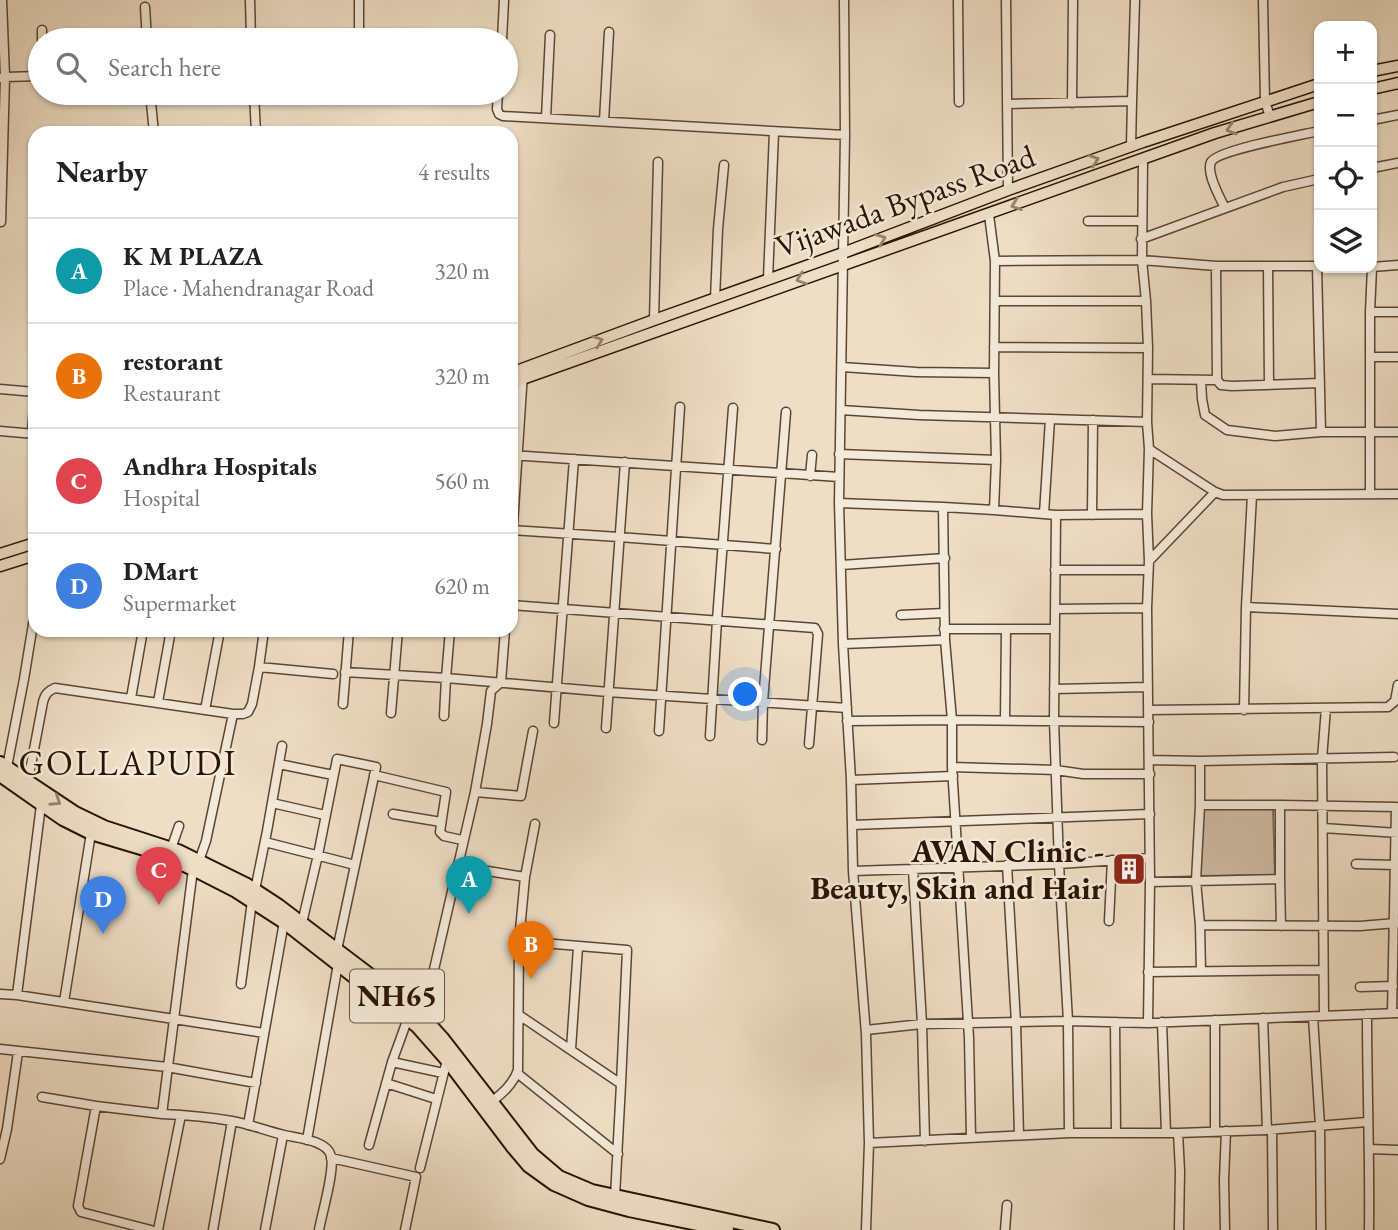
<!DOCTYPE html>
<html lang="en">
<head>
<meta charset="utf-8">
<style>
	:root { --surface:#fff; --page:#f2f2f2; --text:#222; --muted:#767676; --line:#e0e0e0; --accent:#8f2418 }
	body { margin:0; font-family:"EB Garamond",serif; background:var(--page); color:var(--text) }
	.controls { position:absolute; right:21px; top:21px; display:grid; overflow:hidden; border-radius:14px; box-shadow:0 2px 5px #0004 }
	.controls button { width:63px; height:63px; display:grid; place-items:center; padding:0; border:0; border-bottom:2px solid var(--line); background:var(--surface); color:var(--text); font:35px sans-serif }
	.you { position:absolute; left:746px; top:695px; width:24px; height:24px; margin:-18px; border:5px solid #fff; border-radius:50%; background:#1a73e8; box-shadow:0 0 0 10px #1a73e833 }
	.badge { display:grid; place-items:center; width:46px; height:46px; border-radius:50%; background:var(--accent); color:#fff; font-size:23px; font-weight:700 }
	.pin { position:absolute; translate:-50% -58px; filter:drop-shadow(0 2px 4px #0008) }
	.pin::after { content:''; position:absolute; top:37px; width:24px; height:21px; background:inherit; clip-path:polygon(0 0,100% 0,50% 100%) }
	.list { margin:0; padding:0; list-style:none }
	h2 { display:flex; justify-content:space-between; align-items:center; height:91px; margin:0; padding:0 28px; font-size:30px }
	h2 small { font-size:23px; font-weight:400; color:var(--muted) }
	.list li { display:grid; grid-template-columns:46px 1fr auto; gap:21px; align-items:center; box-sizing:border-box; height:105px; padding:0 28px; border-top:2px solid var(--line) }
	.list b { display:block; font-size:26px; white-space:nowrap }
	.list p { margin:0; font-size:23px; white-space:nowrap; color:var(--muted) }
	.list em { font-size:23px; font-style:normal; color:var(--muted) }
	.icon { flex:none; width:38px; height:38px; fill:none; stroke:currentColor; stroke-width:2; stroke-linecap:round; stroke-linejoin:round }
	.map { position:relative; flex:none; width:1398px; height:1230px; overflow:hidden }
	.search { position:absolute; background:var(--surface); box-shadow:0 2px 5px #0004; left:28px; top:28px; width:490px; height:77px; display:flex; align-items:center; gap:18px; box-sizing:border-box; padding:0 24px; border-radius:38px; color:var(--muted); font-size:26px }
	.panel { position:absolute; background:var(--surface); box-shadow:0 2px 5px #0004; left:28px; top:126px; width:490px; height:511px; border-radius:21px }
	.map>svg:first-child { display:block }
	.green { fill:#cdbba4; stroke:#7c6753; stroke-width:2 }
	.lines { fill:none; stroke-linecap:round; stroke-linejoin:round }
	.minor-casing { stroke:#5c4633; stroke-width:11 }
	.major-casing { stroke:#2b1302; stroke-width:13 }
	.highway-casing { stroke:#2b1302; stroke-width:16 }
	.minor { stroke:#f4ead9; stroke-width:8 }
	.major { stroke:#eedec5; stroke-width:10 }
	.highway { stroke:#eedec5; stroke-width:12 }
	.oneway { stroke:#96836d }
	.labels { text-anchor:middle; stroke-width:5; stroke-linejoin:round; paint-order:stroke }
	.shield { fill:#f4ead9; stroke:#675442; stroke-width:2 }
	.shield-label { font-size:30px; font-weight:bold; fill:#2b1302 }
	.street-label { font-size:32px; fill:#2b1302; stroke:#f4ead9 }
	.poi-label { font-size:32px; font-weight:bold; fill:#2b1302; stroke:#f4ead9; text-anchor:end }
	.quarter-label { font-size:35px; letter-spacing:2px; fill:#2b1302; stroke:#f4ead9 }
</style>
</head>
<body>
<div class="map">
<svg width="1398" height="1230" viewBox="0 0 1398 1230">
	<rect width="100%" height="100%" fill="#eedec5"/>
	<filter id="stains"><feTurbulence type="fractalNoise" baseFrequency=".00286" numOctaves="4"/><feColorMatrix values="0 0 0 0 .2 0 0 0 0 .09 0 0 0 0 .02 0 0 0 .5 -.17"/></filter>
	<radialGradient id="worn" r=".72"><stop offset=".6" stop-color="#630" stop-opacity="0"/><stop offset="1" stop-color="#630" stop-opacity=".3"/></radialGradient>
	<!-- green -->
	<path class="green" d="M1203 807H1273L1275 875 1200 876Z"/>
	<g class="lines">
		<defs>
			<path id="minor" d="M250 0 251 40
				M359 0V40
				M844 0 845 135 839 503 843 644 851 780 853 871 866 1034 869 1143 866 1230
				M958 0 959 102
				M1006 0 1008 190
				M1263 0 1265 101 1270 117
				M145 7 147 40
				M42 30V40
				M502 40 504 0
				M0 78 5 77 2 0
				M150 93 154 133
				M254 93 256 133
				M498 93 497 109 499 114 503 116 845 135
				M1132 101 1135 0
				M1072 103 1073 0
				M1008 104 1132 101 1131 147
				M546 118 550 35
				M1372 120 1398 115
				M604 121 609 32
				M1143 159 1142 260 1146 301 1148 348 1147 422 1149 449 1147 514 1149 561 1147 608 1150 882 1148 1023
				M1372 168 1398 163
				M1225 208C1220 198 1206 173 1211 162 1217 150 1302 135 1319 131
				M989 215 995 261 994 373 996 460 994 510 1056 515 1147 514
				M1088 221H1141
				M1 222 5 77 40 76
				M1141 239 1283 187 1319 179
				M995 261 1142 260 1216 266H1319
				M1268 266 1269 385
				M1317 266 1321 432
				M1372 267 1398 265
				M1372 268 1370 312V432H1398
				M768 279 774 132
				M715 299 718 229 724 165
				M996 301H1146
				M1370 312H1398
				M654 320 658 162
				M994 347 1148 348
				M1370 357H1398
				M842 367 916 372 994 373
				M1148 379 1217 380 1216 266
				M1201 380 1202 399 1205 415 1227 430 1275 436 1321 432H1370V494
				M1217 380 1221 385 1232 386 1320 383
				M0 389 35 392
				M841 410 919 415 1147 422
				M0 431 35 434
				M32 433 35 392
				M1149 449 1215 492 1223 495 1398 494
				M839 454 996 460
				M511 455 839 477
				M810 476 812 455
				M839 503 943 507
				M1044 514 1050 419
				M1056 515 1054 720 1059 864 1068 1021 1069 1133
				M1092 515 1093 420
				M511 530 619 537 776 549
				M511 555 523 373
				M1149 561 1215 492
				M841 565 945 558
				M1055 570H1148
				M511 605 815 628 818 634 809 744
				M1246 607 1398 614
				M1055 609 1147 608
				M901 615 944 613
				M944 629H1055
				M450 630 446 678 608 692 847 708
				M843 644 945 640
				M259 667 264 630
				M345 672 446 678 444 716
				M1054 689 1148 687
				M131 698 143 630
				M158 702 171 630
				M343 704 349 630
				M205 710 220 630
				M1149 710 1388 707 1395 701 1398 685
				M1244 710 1246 607 1252 495
				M391 713 398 630
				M1005 720 1006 629
				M847 721 952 720 1149 722
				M554 723 574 459
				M606 728 625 462
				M659 731 680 407
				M710 736 717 620 733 408
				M762 740 763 702 786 412
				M1149 760 1200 761 1394 757
				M1200 761V805L1196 881 1200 925
				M279 764 333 775
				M7 767 24 679 35 612
				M952 767 1056 770 1083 774H1150
				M374 775 446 792 440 832 444 836 462 840
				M851 780 953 776
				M28 781 43 702C45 694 48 691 55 688L233 714H243L248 712 252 704 259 667 333 674
				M475 792 521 796 533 731
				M272 803 325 815
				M41 805 17 995 174 1019 193 869
				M1200 805H1280L1396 807 1392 1013
				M393 814 441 822
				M852 825 1150 814
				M1323 828 1398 833
				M265 842 355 865
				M171 849 179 826
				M199 861 206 841 233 714
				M1356 864 1395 865
				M1007 865 1016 1023 1019 1135
				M457 866 525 877
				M913 869 922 1024 925 1141
				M853 871 1059 864 1149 858
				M1280 879 1281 926
				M1150 882 1280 879V805
				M255 890 267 831 282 746
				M1109 921 1112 860
				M302 923 318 855 337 759 376 767 337 950
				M1201 971 1200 925 1360 926 1396 923
				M1148 972 1323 970
				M241 984 252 901
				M1360 987 1393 986
				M0 994 17 995
				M64 1002 91 833
				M1367 1014C1367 1086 1370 1158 1369 1230
				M519 1015 621 1084 627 950 519 941
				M1324 1016 1322 759 1326 708
				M423 1017 475 792 487 724 491 691 501 682 505 630
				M1313 1017 1320 1126 1321 1230
				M1263 1018 1267 1130
				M1215 1020V1131
				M1115 1022 1116 1133
				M1162 1022 1166 1133
				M866 1030 922 1024 1068 1021 1148 1023 1398 1013
				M264 1033 174 1019 162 1114C185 1115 209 1117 232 1121 250 1124 266 1131 284 1135 297 1138 327 1140 331 1156 335 1170 322 1213 319 1230
				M0 1049 167 1067 256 1083
				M571 1049 578 947
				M392 1062 443 1073
				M517 1073 618 1154
				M386 1083 436 1099
				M42 1097 96 1106 162 1114
				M491 1102C503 1093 513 1084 518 1070L519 941 525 877 535 824
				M96 1106 78 1206 81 1212 151 1230
				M248 1125 284 922
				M1272 1130 1273 1230
				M1178 1133 1180 1171 1179 1230
				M971 1138 969 1038 952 767V720L945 640 943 507 994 510
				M307 1140 338 964
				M869 1143 1069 1133H1178L1267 1130 1367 1122
				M369 1145 392 1062 408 1018
				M1370 1149 1398 1150
				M331 1158 416 1177 405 1230
				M0 1159 7 1129 18 1052
				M420 1168 447 1060
				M615 1197 621 1084
				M158 1230 181 1115
				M213 1230 232 1121
				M265 1230 283 1135
				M1005 1230 1007 1205
				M1225 1230 1224 1180 1226 1131"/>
			<path id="major" d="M1372 71 1398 66
				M1372 89 1398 83
				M511 373 654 320 843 253 1008 190 1143 142 1319 84
				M511 383 1215 133 1319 102
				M0 554 35 543
				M0 566 35 555"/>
			<path id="highway" d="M0 763 75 813 104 827 178 851 247 885 279 906 395 994 423 1017 442 1038 532 1154 559 1177 592 1191 773 1230
				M0 775 63 819 91 833 161 854 193 869 236 891 284 922 417 1026 447 1060 512 1146 529 1166 554 1184 588 1199 629 1210 727 1230"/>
		</defs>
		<!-- minor casing -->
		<use href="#minor" class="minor-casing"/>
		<!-- major casing -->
		<use href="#major" class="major-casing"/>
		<!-- highway casing -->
		<use href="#highway" class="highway-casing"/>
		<!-- minor -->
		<use href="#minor" class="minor"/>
		<!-- major -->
		<use href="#major" class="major"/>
		<!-- highway -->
		<use href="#highway" class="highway"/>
	</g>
	<!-- one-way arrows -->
	<defs><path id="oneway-chevron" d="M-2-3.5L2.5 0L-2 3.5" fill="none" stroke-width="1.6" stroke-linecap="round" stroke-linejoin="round" transform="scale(1.75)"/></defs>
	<g class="oneway">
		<use href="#oneway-chevron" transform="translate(1231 129) rotate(163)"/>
		<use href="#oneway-chevron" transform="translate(1094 160) rotate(-19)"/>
		<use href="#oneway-chevron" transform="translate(1016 205) rotate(160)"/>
		<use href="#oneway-chevron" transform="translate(881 239) rotate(-21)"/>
		<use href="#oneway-chevron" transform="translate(801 279) rotate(160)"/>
		<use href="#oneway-chevron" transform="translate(598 341) rotate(-20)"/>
		<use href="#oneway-chevron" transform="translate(56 801) rotate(33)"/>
	</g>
	<!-- icons -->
	<defs>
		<symbol id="building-square" viewBox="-11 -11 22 22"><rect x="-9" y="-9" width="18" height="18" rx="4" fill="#8f2418" stroke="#f4ead9"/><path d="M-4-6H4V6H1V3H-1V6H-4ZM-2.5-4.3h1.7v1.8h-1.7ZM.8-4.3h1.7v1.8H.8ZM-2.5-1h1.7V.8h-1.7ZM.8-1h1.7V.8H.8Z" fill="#fff"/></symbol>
	</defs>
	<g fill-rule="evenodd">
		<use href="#building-square" x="1110" y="850" width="38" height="38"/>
	</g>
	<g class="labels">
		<!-- shield labels -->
		<rect class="shield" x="350" y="969.5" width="94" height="53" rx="5"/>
		<g class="shield-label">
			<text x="397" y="1006">NH65</text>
		</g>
		<!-- street labels -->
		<g class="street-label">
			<text transform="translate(905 201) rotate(-20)" y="11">Vijawada Bypass Road</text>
		</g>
		<!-- poi labels -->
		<g class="poi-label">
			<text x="1104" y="862">AVAN Clinic -<tspan x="1104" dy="37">Beauty, Skin and Hair</tspan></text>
		</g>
		<!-- quarter labels -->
		<g class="quarter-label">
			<text x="128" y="775">GOLLAPUDI</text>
		</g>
	</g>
	<rect width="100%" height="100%" filter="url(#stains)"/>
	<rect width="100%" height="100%" fill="url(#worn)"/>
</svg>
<div class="controls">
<button>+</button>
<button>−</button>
<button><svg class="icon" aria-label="locate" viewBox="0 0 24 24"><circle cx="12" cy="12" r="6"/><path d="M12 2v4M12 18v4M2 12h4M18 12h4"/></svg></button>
<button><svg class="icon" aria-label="layers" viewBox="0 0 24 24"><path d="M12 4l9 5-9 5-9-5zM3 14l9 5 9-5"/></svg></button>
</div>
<div class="you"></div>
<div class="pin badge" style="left:469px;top:914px;background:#0f9aa8">A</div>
<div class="pin badge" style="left:531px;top:979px;background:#e8710a">B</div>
<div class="pin badge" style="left:159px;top:905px;background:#e0444e">C</div>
<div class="pin badge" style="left:103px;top:934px;background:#3f7fe0">D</div>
<div class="search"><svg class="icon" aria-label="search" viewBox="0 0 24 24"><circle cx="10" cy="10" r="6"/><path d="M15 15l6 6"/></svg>Search here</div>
<section class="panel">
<h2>Nearby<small>4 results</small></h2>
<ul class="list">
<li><span class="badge" style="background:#0f9aa8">A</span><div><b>K M PLAZA</b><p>Place · Mahendranagar Road</p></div><em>320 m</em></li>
<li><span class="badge" style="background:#e8710a">B</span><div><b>restorant</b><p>Restaurant</p></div><em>320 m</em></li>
<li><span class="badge" style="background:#e0444e">C</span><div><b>Andhra Hospitals</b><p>Hospital</p></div><em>560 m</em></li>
<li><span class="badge" style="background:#3f7fe0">D</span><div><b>DMart</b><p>Supermarket</p></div><em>620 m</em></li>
</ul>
</section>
</div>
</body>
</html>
